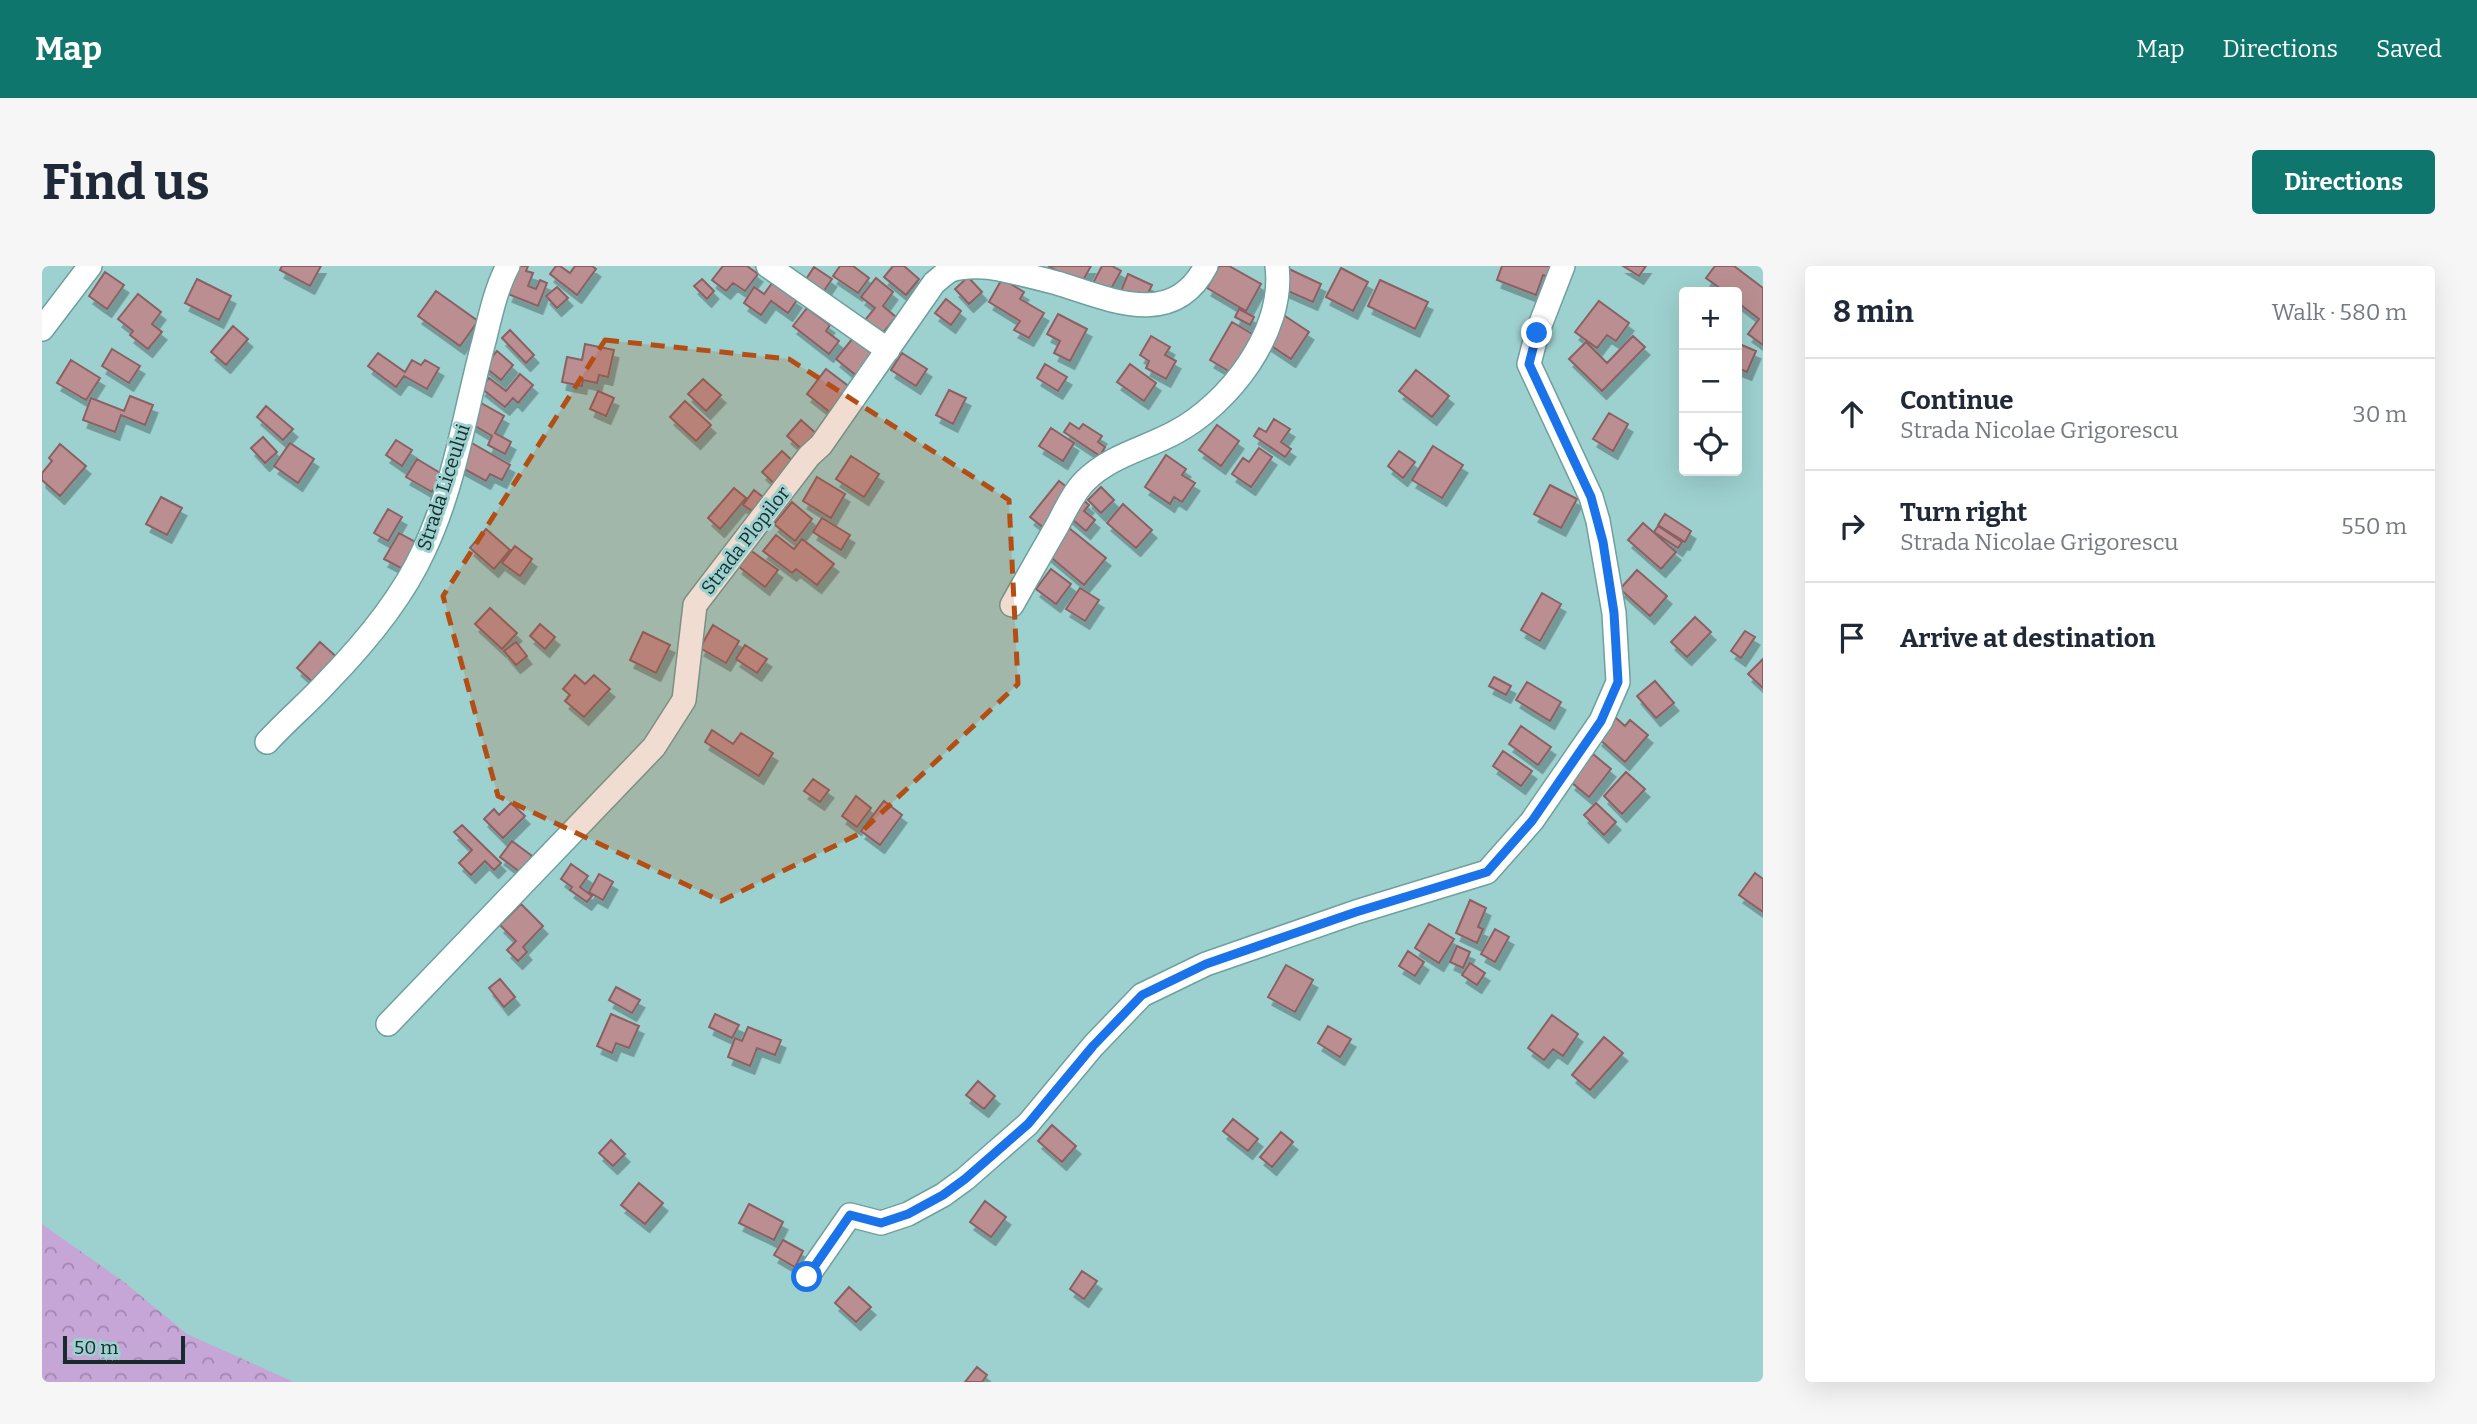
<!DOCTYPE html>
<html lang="en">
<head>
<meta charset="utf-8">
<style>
	:root { --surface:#fff; --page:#f6f6f7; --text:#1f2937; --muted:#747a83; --line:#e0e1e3; --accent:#0f766e }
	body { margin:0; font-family:Bitter,serif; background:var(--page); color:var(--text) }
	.controls { position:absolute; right:21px; top:21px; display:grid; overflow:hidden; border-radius:7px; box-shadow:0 7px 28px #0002 }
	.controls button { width:63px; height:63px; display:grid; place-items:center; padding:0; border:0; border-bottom:2px solid var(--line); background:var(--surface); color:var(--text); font:35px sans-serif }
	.scale { position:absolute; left:21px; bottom:18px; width:122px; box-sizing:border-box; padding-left:7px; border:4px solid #172c2b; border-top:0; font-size:19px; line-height:24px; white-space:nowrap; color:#172c2b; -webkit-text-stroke:5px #9dd1cf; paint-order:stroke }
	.stop { position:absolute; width:21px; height:21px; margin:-16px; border:5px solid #1a73e8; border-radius:50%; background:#fff }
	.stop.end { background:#1a73e8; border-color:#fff; box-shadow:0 2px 7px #0008 }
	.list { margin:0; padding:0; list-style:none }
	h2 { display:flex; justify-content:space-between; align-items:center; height:91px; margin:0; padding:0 28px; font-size:30px }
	h2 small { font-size:23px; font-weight:400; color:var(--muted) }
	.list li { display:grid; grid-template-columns:46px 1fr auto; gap:21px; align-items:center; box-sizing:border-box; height:112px; padding:0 28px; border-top:2px solid var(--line) }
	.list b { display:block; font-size:26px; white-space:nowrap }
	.list p { margin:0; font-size:23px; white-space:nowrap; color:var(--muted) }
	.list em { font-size:23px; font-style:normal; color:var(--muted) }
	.icon { flex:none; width:38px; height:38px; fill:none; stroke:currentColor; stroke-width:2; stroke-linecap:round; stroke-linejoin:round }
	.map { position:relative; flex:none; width:1721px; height:1116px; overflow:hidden; border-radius:7px }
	header { display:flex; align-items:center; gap:42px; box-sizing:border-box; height:98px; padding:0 35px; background:var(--accent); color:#fff }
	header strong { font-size:33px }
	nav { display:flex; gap:38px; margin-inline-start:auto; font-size:24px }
	.intro { display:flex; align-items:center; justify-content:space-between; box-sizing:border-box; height:168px; padding:0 42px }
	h1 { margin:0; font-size:49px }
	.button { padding:18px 32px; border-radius:7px; background:var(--accent); color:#fff; font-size:24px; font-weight:700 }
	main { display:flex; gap:42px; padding:0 42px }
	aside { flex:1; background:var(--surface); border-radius:7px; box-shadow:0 7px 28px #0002 }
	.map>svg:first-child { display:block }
	.forest { fill:url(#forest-crowns) }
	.building { fill:#bb8f92; stroke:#8a6164; stroke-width:2; filter:url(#shadow) }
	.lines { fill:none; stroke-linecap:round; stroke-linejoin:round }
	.minor-casing { stroke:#6da09e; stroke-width:26 }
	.minor { stroke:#fff; stroke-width:23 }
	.route { stroke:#1a73e8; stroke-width:9 }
	.marked { fill:#b44e14; fill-opacity:0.2; stroke:#b44e14; stroke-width:5; stroke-dasharray:14 9; stroke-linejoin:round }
	.labels { text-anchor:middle; stroke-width:6; stroke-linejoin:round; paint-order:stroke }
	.street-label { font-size:19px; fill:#172c2b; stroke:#9dd1cf }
</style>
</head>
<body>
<header>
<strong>Map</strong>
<nav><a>Map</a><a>Directions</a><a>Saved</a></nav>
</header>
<div class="intro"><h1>Find us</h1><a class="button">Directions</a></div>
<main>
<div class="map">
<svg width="1721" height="1116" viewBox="0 0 1721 1116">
	<defs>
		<pattern id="forest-crowns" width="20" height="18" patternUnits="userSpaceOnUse" patternTransform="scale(1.75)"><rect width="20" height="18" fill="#c6a5d7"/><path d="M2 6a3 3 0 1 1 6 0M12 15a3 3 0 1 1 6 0" fill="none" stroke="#a087af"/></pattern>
		<filter id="shadow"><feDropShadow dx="4.5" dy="8" stdDeviation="0" flood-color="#0004"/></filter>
	</defs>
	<rect width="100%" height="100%" fill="#9dd1cf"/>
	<!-- forest -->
	<path class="forest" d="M0 958 82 1016 145 1068 252 1116H0Z"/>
	<!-- building -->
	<path class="building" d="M240 0H279L268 20 238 4Z
		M477 0H486L484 5 491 7 486 20 494 23 498 14 505 17 496 40 466 28Z
		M514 0H518L528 7 533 0H550L554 3 535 29 508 8Z
		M681 0H705L716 8 703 25 691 17 684 25 670 14Z
		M798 0H811L827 12 816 27 791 10Z
		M851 0H862L877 13 864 29 842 11Z
		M1006 0H1049L1039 18Z
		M1060 0H1070L1079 5 1065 30 1049 21Z
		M1177 0H1187L1219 18 1204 45 1165 22Z
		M1460 0H1511L1507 11 1501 9 1494 29 1455 14Z
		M1581 0H1604L1597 10Z
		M1673 0H1692L1721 22V79L1706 68 1717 53 1695 36V26H1683L1664 12Z
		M772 1 790 13 776 33 759 21Z
		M1299 2 1326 16 1311 45 1284 31Z
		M1247 3 1279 18 1271 36 1239 22Z
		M63 6 82 19 65 43 47 30Z
		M1086 8 1110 19 1102 36 1079 25Z
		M926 11 940 26 927 38 913 23Z
		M834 12 851 26 841 40 854 51 836 73 819 59 833 42 819 31Z
		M155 13 189 30 177 54 143 37Z
		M660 13 672 25 665 33 652 20Z
		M960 13 982 26 978 33 1002 47 987 72 972 64 978 55 947 36Z
		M1338 14 1386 36 1373 63 1326 40Z
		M730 17 755 34 746 47 729 35 719 49 702 37 712 21 722 28Z
		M515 21 526 32 515 42 504 30Z
		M394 25 436 55 418 80 376 50Z
		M96 28 119 46 110 58 120 66 106 83 88 69 91 65 76 53Z
		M904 33 919 45 909 59 893 47Z
		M1557 35 1587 57 1574 75 1565 69 1555 82 1533 66Z
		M765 42 788 59 784 65 797 75 787 88 751 60Z
		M1197 43 1212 51 1208 59 1193 51Z
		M1016 48 1045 63 1028 95 1012 87 1018 75 1005 68Z
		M1240 48 1267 66 1249 93 1222 75Z
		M1190 56 1212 69 1190 107 1168 94Z
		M191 60 206 73 184 99 169 86Z
		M468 64 492 89 484 97 460 72Z
		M1109 70 1128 81 1123 89 1134 95 1124 113 1104 102 1107 95 1098 89Z
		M1591 70 1603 81 1560 125 1527 93 1544 76 1565 97Z
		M811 72 833 90 816 111 794 93Z
		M1695 77 1714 85 1705 106 1695 102Z
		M543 78 572 84 566 111 557 109 555 117 541 114 540 120 520 116 525 91 540 94Z
		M70 83 98 100 87 117 60 100Z
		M455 85 471 99 459 114 442 100Z
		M336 87 363 106 370 94 379 99 383 94 397 102 385 123 362 110 354 121 326 100Z
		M860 87 885 103 874 120 849 104Z
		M29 94 58 112 44 134 15 117Z
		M1003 98 1025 111 1016 125 995 112Z
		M1088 98 1114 117 1102 135 1075 116Z
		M784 103 809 122 789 147 765 128Z
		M1374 104 1407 130 1390 151 1357 125Z
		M478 108 491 119 476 137 471 132 463 141 439 122 447 112 464 125Z
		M661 113 679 129 664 145 646 128Z
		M907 124 924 132 911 158 894 149Z
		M556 125 572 132 564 150 548 143Z
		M88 130 111 139 103 159 79 149 73 166 41 154 49 132 82 145Z
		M643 135 669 159 654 175 628 151Z
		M439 137 462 150 453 167 469 176 463 188 446 179 450 170 428 157Z
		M224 140 251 163 241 174 215 151Z
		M1567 147 1586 158 1571 185 1551 173Z
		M1232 153 1248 163 1239 176 1249 183 1243 191 1212 170 1217 162 1224 166Z
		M759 154 777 170 763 186 745 170Z
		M1028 157 1037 163 1041 158 1060 170 1056 176 1063 181 1058 190 1022 166Z
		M1175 159 1197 175 1179 200 1157 184Z
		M1009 162 1032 177 1021 195 997 180Z
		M221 171 235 186 223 197 209 182Z
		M354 174 370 184 360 200 344 189Z
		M428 176 468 199 460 214 448 208 444 215 415 199Z
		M248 177 272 193 256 217 232 200Z
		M18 178 44 200 18 230 0 214V207L10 195 7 192Z
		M1391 180 1421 199 1400 232 1370 214Z
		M1217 182 1230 191 1209 221 1190 208 1201 192 1207 196Z
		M740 185 755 199 736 221 720 206Z
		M1357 185 1373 196 1361 212 1346 200Z
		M1124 189 1144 203 1140 209 1153 217 1140 236 1132 231 1128 238 1103 221Z
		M809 190 837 208 822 231 794 213Z
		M375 193 400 208 390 226 364 211Z
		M775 211 803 228 789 252 761 235Z
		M1017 215 1031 226 1002 262 988 251Z
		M1508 219 1535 233 1519 262 1492 248Z
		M1059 221 1072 234 1059 247 1046 234Z
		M692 222 704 232 678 263 666 252Z
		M712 224 725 234 715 248 701 239Z
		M119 231 140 242 125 269 104 258Z
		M1038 231 1047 239 1042 245 1053 254 1044 265 1024 248Z
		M750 236 770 253 753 275 732 258Z
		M1081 238 1110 264 1094 282 1065 257Z
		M346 243 360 251 346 275 332 267Z
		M1623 248 1649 265 1643 276 1616 259Z
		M780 252 808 269 799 284 771 266Z
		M1601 257 1634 286 1619 303 1586 274Z
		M1616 260 1640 276 1636 282 1612 266Z
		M1027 262 1064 292 1042 319 1005 288Z
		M444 263 468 284 452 303 428 282Z
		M357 267 375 277 361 303 342 293Z
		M734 269 752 283 760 273 792 298 775 319 754 303 750 307 721 285Z
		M473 280 490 293 478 310 460 297Z
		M708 284 736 304 723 321 696 300Z
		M1009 303 1029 318 1014 338 994 323Z
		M1595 304 1625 330 1608 350 1578 323Z
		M1038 322 1057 334 1043 355 1024 343Z
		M1500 327 1519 338 1498 375 1479 364Z
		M448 342 475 367 460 383 433 358Z
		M1653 351 1669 366 1645 391 1629 376Z
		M498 358 513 371 503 383 488 370Z
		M671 359 697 375 684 397 658 382Z
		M1703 365 1713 371 1699 392 1689 385Z
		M601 366 628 379 614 407 588 394Z
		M278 376 299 395 276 421 255 402Z
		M474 376 485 390 474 399 462 385Z
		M703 379 725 393 715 407 694 393Z
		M1721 393V422L1706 408Z
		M533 409 543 418 552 409 568 423 542 451 523 435 528 429 521 423Z
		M1452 411 1469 420 1464 429 1447 420Z
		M1613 415 1632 437 1614 452 1595 430Z
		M1485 416 1519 436 1508 455 1474 434Z
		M1574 452 1583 460 1588 454 1606 469 1583 496 1556 472Z
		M1479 460 1509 481 1496 499 1467 478Z
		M670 464 691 478 699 467 731 487 717 510 663 476Z
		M1461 485 1490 505 1479 520 1451 500Z
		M1551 488 1569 503 1547 531 1529 516Z
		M1584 506 1603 523 1580 548 1562 530Z
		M771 513 787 524 778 536 762 525Z
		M814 530 829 542 815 561 800 550Z
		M842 535 860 549 838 579 819 565Z
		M469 537 483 550 461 572 442 553 452 543 457 549Z
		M1554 537 1574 556 1562 569 1542 549Z
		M420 559 459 597 452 604 443 595 429 609 417 597 430 584 412 566Z
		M470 575 490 590 478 606 458 591Z
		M529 598 546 610 538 621 550 630 545 636 528 624 530 621 519 613Z
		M1713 607 1721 613V646L1697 629Z
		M557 608 571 616 561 634 547 626Z
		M1428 634 1444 642 1436 661 1441 663 1435 677 1414 667Z
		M479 638 501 660 481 681 485 686 476 695 465 684 474 675 458 659Z
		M1387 658 1412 673 1397 697 1373 682Z
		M1453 663 1467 671 1453 696 1439 688Z
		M1415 680 1428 686 1421 702 1408 696Z
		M1366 685 1382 696 1373 710 1357 700Z
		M1428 697 1443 707 1435 719 1420 709Z
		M1244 699 1271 714 1253 746 1226 731Z
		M458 713 473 731 462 741 447 722Z
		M574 721 598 734 590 747 567 734Z
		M569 748 597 760 587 782 574 777 570 787 555 780Z
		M673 748 697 759 690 772 667 761Z
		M1510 749 1536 768 1521 790 1511 783 1502 794 1486 782Z
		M1286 760 1309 773 1298 791 1276 777Z
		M706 761 739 774 733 789 715 782 708 800 686 791 693 772 700 775Z
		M1562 771 1581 787 1548 824 1530 809Z
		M936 815 953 830 942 843 924 829Z
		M1191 853 1216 873 1206 885 1181 865Z
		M1010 859 1034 880 1020 896 996 875Z
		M1239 866 1251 876 1230 901 1218 891Z
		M569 874 583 888 571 900 557 887Z
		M597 917 621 937 603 958 579 939Z
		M943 935 964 951 949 971 928 956Z
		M707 938 741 956 732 974 697 957Z
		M741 974 761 985 753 1001 732 989Z
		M1040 1005 1055 1015 1042 1033 1028 1023Z
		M807 1021 829 1041 814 1056 793 1037Z
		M935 1101 945 1109 940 1116H923Z"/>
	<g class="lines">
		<defs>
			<path id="minor" d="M726 0 846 84
				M0 63 48 0
				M970 339C985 312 1000 286 1015 260 1023 245 1031 227 1043 215 1068 190 1102 183 1132 167 1187 138 1243 66 1235 0
				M225 476C244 455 266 437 285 416 322 378 360 333 382 284 413 219 423 145 442 75 448 51 454 22 466 0
				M346 758 612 481 642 434 653 339 767 190 779 179 892 17C897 13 903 7 909 4 923 0 943 0 957 3 976 7 996 12 1015 17 1067 33 1131 64 1164 0
				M765 1011 808 949 839 957 866 948 901 929 923 913 986 858 1051 780 1100 729 1164 698 1314 646 1445 606 1490 555 1559 455 1576 416 1572 347 1556 255 1549 231 1487 98 1495 67 1521 0"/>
		</defs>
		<!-- minor casing -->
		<use href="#minor" class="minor-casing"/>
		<!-- minor -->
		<use href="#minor" class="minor"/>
	</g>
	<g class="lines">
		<!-- route -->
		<path class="route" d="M765 1011 808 949 839 957 866 948 901 929 923 913 986 858 1051 780 1100 729 1164 698 1314 646 1445 606 1490 555 1559 455 1576 416 1572 347 1561 276 1549 231 1487 98 1495 67"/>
	</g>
	<!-- marked area -->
	<path class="marked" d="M563 74 747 93 967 234 976 418 817 568 679 635 456 530 401 330Z"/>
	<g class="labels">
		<!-- street labels -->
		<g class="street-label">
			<text transform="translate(401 221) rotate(-72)" y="7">Strada Liceului</text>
			<text transform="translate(703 274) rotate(-52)" y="7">Strada Plopilor</text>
		</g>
	</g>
</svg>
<div class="controls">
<button>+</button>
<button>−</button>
<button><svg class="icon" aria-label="locate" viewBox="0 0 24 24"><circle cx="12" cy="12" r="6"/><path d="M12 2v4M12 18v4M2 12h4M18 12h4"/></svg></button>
</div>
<div class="scale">50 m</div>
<div class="stop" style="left:765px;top:1011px"></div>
<div class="stop end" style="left:1495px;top:67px"></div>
</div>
<aside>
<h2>8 min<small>Walk · 580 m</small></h2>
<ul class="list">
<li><svg class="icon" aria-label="ahead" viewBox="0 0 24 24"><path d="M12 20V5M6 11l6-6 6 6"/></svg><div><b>Continue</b><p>Strada Nicolae Grigorescu</p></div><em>30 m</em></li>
<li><svg class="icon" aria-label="right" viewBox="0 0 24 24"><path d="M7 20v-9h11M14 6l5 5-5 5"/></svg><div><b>Turn right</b><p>Strada Nicolae Grigorescu</p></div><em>550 m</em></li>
<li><svg class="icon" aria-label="arrive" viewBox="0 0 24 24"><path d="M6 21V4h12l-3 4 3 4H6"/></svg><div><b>Arrive at destination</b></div></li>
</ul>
</aside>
</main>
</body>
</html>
